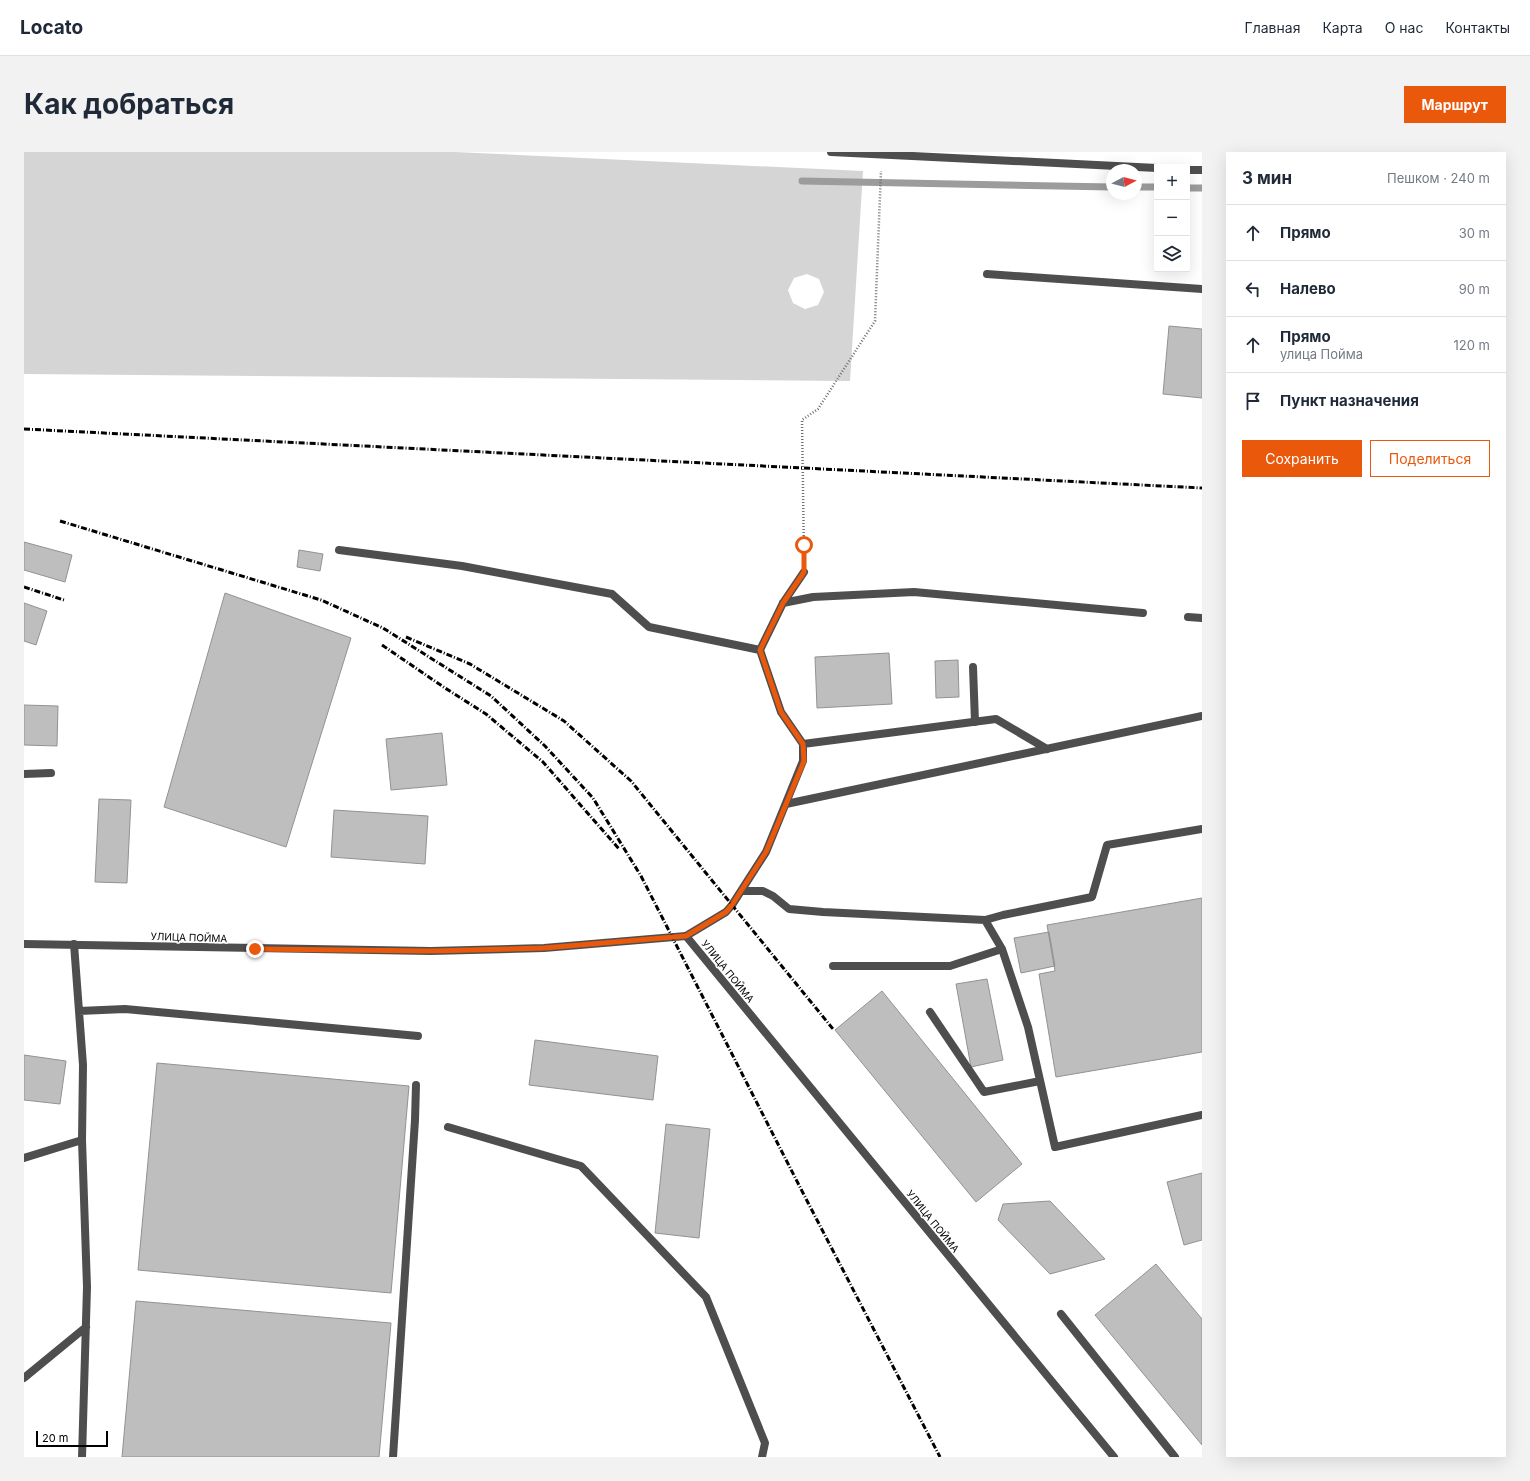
<!DOCTYPE html>
<html lang="ru">
<head>
<meta charset="utf-8">
<style>
	:root { --surface:#fff; --page:#f2f2f3; --text:#1f2937; --muted:#747a83; --line:#e0e1e3; --accent:#ea580c }
	body { margin:0; font-family:Inter,sans-serif; background:var(--page); color:var(--text) }
	.controls { position:absolute; right:12px; top:12px; display:grid; overflow:hidden; border-radius:0px; box-shadow:0 4px 16px #0002 }
	.controls button { width:36px; height:36px; display:grid; place-items:center; padding:0; border:0; border-bottom:1px solid var(--line); background:var(--surface); color:var(--text); font:20px sans-serif }
	.compass { position:absolute; left:1082px; top:12px; width:36px; height:36px; border-radius:50%; background:var(--surface); box-shadow:0 4px 16px #0002; rotate:83deg }
	.scale { position:absolute; left:12px; bottom:10px; width:72px; box-sizing:border-box; padding-left:4px; border:2px solid #000; border-top:0; font-size:11px; line-height:14px; white-space:nowrap; color:#000; -webkit-text-stroke:3px #fff; paint-order:stroke }
	.stop { position:absolute; width:12px; height:12px; margin:-9px; border:3px solid #ea580c; border-radius:50%; background:#fff }
	.stop.end { background:#ea580c; border-color:#fff; box-shadow:0 1px 4px #0008 }
	.list { margin:0; padding:0; list-style:none }
	h2 { display:flex; justify-content:space-between; align-items:center; height:52px; margin:0; padding:0 16px; font-size:17px }
	h2 small { font-size:13px; font-weight:400; color:var(--muted) }
	.list li { display:grid; grid-template-columns:26px 1fr auto; gap:12px; align-items:center; box-sizing:border-box; height:56px; padding:0 16px; border-top:1px solid var(--line) }
	.list b { display:block; font-size:15px; white-space:nowrap }
	.list p { margin:0; font-size:13px; white-space:nowrap; color:var(--muted) }
	.list em { font-size:13px; font-style:normal; color:var(--muted) }
	.actions { display:flex; gap:8px; padding:12px 16px }
	.actions a { flex:1; padding:9px 0; border:1px solid var(--accent); border-radius:0px; text-align:center; font-size:14px; color:var(--accent) }
	.actions .main { background:var(--accent); color:#fff }
	.icon { flex:none; width:22px; height:22px; fill:none; stroke:currentColor; stroke-width:2; stroke-linecap:round; stroke-linejoin:round }
	.map { position:relative; flex:none; width:1178px; height:1305px; overflow:hidden; border-radius:0px }
	header { display:flex; align-items:center; gap:24px; box-sizing:border-box; height:56px; padding:0 20px; background:var(--surface); border-bottom:1px solid var(--line) }
	header strong { font-size:19px }
	nav { display:flex; gap:22px; margin-inline-start:auto; font-size:14px }
	.intro { display:flex; align-items:center; justify-content:space-between; box-sizing:border-box; height:96px; padding:0 24px }
	h1 { margin:0; font-size:28px }
	.button { padding:10px 18px; border-radius:0px; background:var(--accent); color:#fff; font-size:14px; font-weight:700 }
	main { display:flex; gap:24px; padding:0 24px }
	aside { flex:1; background:var(--surface); border-radius:0px; box-shadow:0 4px 16px #0002 }
	.map>svg:first-child { display:block }
	.green { fill:#d5d5d5; fill-rule:evenodd }
	.lines { fill:none; stroke-linecap:round; stroke-linejoin:round }
	.stream { stroke:#9c9c9c; stroke-width:7 }
	.building { fill:#bebebe; stroke:#929292 }
	.path { stroke:#707070; stroke-width:2.5; stroke-dasharray:1 2; stroke-linecap:butt }
	.service { stroke:#4e4e4e; stroke-width:8 }
	.minor { stroke:#4e4e4e; stroke-width:8 }
	.tertiary { stroke:#4e4e4e; stroke-width:8 }
	.rail { stroke:#000; stroke-width:3; stroke-dasharray:6 2 1 2; stroke-linecap:butt }
	.route { stroke:#ea580c; stroke-width:5 }
	.labels { text-anchor:middle; stroke-width:3; stroke-linejoin:round; paint-order:stroke }
	.street-label { font-size:10px; fill:#000; stroke:#fff }
</style>
</head>
<body>
<header>
<strong>Locato</strong>
<nav><a>Главная</a><a>Карта</a><a>О нас</a><a>Контакты</a></nav>
</header>
<div class="intro"><h1>Как добраться</h1><a class="button">Маршрут</a></div>
<main>
<div class="map">
<svg width="1178" height="1305" viewBox="0 0 1178 1305">
	<rect width="100%" height="100%" fill="#fff"/>
	<!-- green -->
	<path class="green" d="M0 0H431L839 19 826 229 0 222ZM783 122 795 127 800 140 794 153 781 157 769 151 764 138 770 126Z"/>
	<g class="lines">
		<!-- stream -->
		<path class="stream" d="M778 29 1088 35
			M1112 35H1133
			M1163 36H1178"/>
	</g>
	<!-- building -->
	<path class="building" d="M1145 174 1178 177V246L1139 242Z
		M0 390 48 403 41 430 0 418Z
		M275 398 299 402 296 419 273 415Z
		M201 441 327 486 262 695 140 655Z
		M0 451 23 459 12 493 0 489Z
		M865 501 868 552 793 556 791 505Z
		M934 508 935 545 912 546 911 509Z
		M0 553 34 554 33 594 0 593Z
		M418 581 423 633 367 638 362 587Z
		M75 647 107 648 103 731 71 730Z
		M310 658 404 664 401 712 307 705Z
		M1178 746V900L1032 925 1015 822 1031 819 1023 773Z
		M1025 780 1031 814 997 821 990 786Z
		M963 827 979 908 947 915 932 832Z
		M858 839 998 1012 952 1050 811 878Z
		M511 888 634 904 629 948 505 933Z
		M0 903 42 909 36 952 0 948Z
		M133 911 385 934 367 1141 114 1118Z
		M642 972 686 977 675 1086 631 1081Z
		M1178 1021V1088L1160 1093 1143 1030Z
		M1026 1049 1081 1107 1026 1122 974 1068 979 1052Z
		M1132 1112 1178 1167V1293L1071 1163Z
		M112 1149 367 1171 355 1305H98Z"/>
	<g class="lines">
		<!-- path -->
		<path class="path" d="M780 405 778 268 794 257 851 169 857 19"/>
		<!-- service -->
		<path class="service" d="M963 122 1178 137
			M315 398 438 414 588 442 625 475 736 498
			M759 451 789 445 890 440 1119 461
			M1164 465 1178 466
			M949 515 951 570
			M779 592 972 567 1023 597
			M0 622 27 621
			M762 652 1178 564
			M718 739H739L749 744 765 757 799 760 961 768 978 797 1004 875 1031 995 1178 963
			M961 768 979 763 1068 745 1083 693 1178 677
			M662 784 702 760 708 753 742 700 779 609V592L757 560 736 498 759 451 780 420
			M50 792 59 913 58 988 63 1135 58 1305
			M809 814H926L978 797
			M55 859 101 857 394 884
			M906 860 960 940 1016 929
			M424 975 557 1014 682 1145 741 1291 738 1305
			M0 1006 58 988
			M1037 1162 1151 1305
			M0 1226 62 1175
			M369 1305 391 968 392 933"/>
		<!-- minor -->
		<path class="minor" d="M807 0 1133 16
			M1163 18H1178"/>
		<!-- tertiary -->
		<path class="tertiary" d="M0 792 407 799 520 796 662 784 1090 1305"/>
		<!-- rail -->
		<path class="rail" d="M0 277 1178 336
			M36 369 297 448 359 476 467 544 521 594 569 646 617 724 779 1041 916 1305
			M0 435 40 448
			M382 485 446 512 540 569 607 629 809 877
			M358 493 421 536 462 562 519 610 595 697"/>
	</g>
	<g class="lines">
		<!-- route -->
		<path class="route" d="M231 797 407 799 520 796 662 784 702 760 708 753 742 700 780 609 779 592 757 560 736 498 759 451 780 420V393"/>
	</g>
	<g class="labels">
		<!-- street labels -->
		<g class="street-label">
			<text transform="translate(165 785) rotate(2)" y="4">УЛИЦА ПОЙМА</text>
			<text transform="translate(704 819) rotate(51)" y="4">УЛИЦА ПОЙМА</text>
			<text transform="translate(909 1069) rotate(51)" y="4">УЛИЦА ПОЙМА</text>
		</g>
	</g>
</svg>
<div class="controls">
<button>+</button>
<button>−</button>
<button><svg class="icon" aria-label="layers" viewBox="0 0 24 24"><path d="M12 4l9 5-9 5-9-5zM3 14l9 5 9-5"/></svg></button>
</div>
<svg class="compass" viewBox="-18 -18 36 36"><path d="M0-13l5 13h-10z" fill="#e53935"/><path d="M0 13l5-13h-10z" fill="#747a83"/></svg>
<div class="scale">20 m</div>
<div class="stop" style="left:780px;top:393px"></div>
<div class="stop end" style="left:231px;top:797px"></div>
</div>
<aside>
<h2>3 мин<small>Пешком · 240 m</small></h2>
<ul class="list">
<li><svg class="icon" aria-label="ahead" viewBox="0 0 24 24"><path d="M12 20V5M6 11l6-6 6 6"/></svg><div><b>Прямо</b></div><em>30 m</em></li>
<li><svg class="icon" aria-label="left" viewBox="0 0 24 24"><path d="M17 20v-9H6M10 6l-5 5 5 5"/></svg><div><b>Налево</b></div><em>90 m</em></li>
<li><svg class="icon" aria-label="ahead" viewBox="0 0 24 24"><path d="M12 20V5M6 11l6-6 6 6"/></svg><div><b>Прямо</b><p>улица Пойма</p></div><em>120 m</em></li>
<li><svg class="icon" aria-label="arrive" viewBox="0 0 24 24"><path d="M6 21V4h12l-3 4 3 4H6"/></svg><div><b>Пункт назначения</b></div></li>
</ul>
<div class="actions"><a class="main">Сохранить</a><a>Поделиться</a></div>
</aside>
</main>
</body>
</html>
